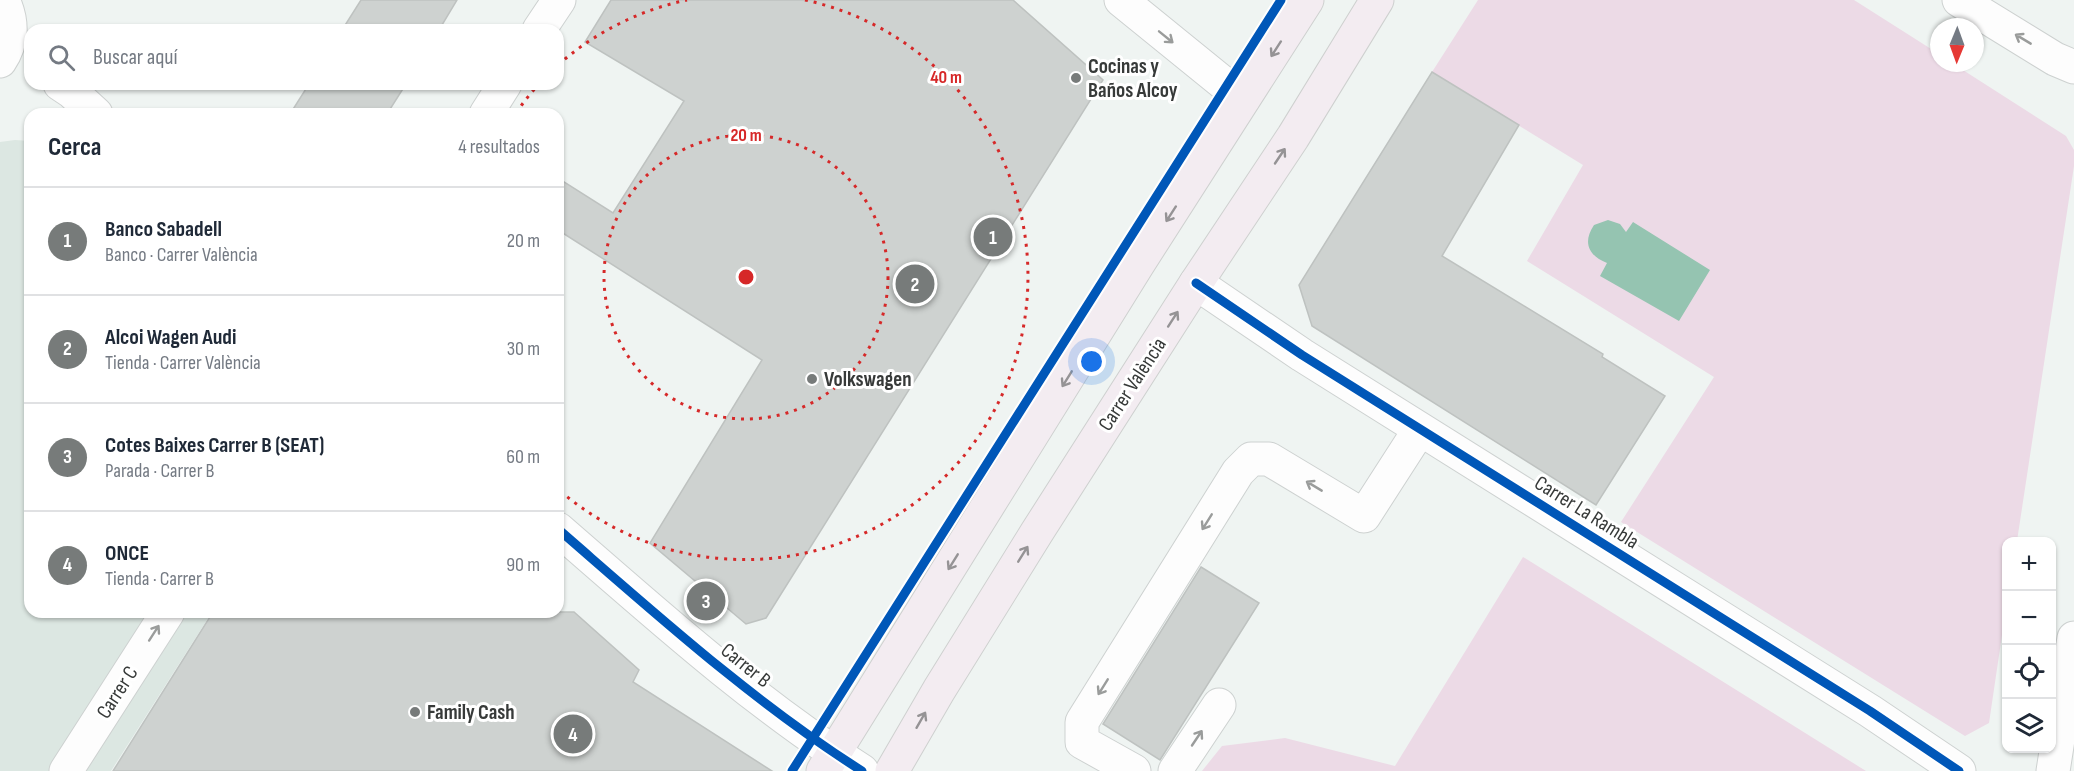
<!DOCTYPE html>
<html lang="es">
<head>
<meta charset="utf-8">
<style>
	:root { --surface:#fff; --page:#f6f6f7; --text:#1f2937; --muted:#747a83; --line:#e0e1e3; --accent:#777b7a }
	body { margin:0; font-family:"Sofia Sans Condensed",sans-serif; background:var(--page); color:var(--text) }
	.controls { position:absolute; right:18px; bottom:18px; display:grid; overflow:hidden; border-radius:12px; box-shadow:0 2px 4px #0004 }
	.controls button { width:54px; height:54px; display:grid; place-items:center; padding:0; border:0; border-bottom:2px solid var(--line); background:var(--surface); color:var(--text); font:30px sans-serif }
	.compass { position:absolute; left:1930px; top:18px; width:54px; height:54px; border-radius:50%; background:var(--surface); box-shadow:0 2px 4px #0004; rotate:181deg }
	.you { position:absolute; left:1092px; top:362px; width:21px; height:21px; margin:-15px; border:4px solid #fff; border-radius:50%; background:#1a73e8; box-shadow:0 0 0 9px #1a73e833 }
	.badge { display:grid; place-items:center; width:39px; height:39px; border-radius:50%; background:var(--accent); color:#fff; font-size:20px; font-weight:700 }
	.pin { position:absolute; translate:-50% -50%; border:3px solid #fff; box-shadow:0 2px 6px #0006 }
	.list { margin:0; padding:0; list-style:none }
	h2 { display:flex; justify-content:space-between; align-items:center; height:78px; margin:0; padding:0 24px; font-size:26px }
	h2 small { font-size:20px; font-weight:400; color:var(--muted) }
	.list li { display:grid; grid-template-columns:39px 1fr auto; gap:18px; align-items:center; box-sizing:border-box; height:108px; padding:0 24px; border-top:2px solid var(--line) }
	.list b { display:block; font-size:22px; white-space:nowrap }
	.list p { margin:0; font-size:20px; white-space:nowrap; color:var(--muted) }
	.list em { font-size:20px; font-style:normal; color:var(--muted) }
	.icon { flex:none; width:33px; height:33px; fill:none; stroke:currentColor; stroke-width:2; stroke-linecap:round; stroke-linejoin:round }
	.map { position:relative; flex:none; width:2074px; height:771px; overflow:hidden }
	.search { position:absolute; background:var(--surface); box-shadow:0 2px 4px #0004; left:24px; top:24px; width:540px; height:66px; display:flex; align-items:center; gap:15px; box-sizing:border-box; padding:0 21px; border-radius:18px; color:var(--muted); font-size:22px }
	.panel { position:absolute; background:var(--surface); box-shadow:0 2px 4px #0004; left:24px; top:108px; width:540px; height:510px; border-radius:18px }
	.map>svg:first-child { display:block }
	.built { fill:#dce7e2 }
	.green { fill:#ecdae6 }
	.water { fill:#95c4b1 }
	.building { fill:#ced2d0; stroke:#bec2c0; stroke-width:1.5 }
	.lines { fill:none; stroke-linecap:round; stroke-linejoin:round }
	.minor-casing { stroke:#cdd1d0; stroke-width:35 }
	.major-casing { stroke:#ced0cf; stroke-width:35 }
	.minor { stroke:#fdfdfd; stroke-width:33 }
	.major { stroke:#f3ecf1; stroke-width:33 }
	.cycleway-casing { stroke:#fff; stroke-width:13 }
	.cycleway { stroke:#0057b8; stroke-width:9 }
	.oneway { stroke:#9a9c9b }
	.oneway2 { stroke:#959395 }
	.ring { fill:none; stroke:#d62828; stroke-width:3; stroke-dasharray:3 6 }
	.poi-dot { fill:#777b7a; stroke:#fff; stroke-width:2 }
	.labels { text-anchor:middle; stroke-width:6; stroke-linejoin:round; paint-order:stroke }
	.poi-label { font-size:21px; font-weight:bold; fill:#373a39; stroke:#fff; text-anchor:start }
	.street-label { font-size:21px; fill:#373a39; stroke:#fff }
	.centre { fill:#d62828; stroke:#fff; stroke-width:3 }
	.ring-label { font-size:18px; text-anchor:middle; font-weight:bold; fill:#d62828; stroke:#fff; stroke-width:6; stroke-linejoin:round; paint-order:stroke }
</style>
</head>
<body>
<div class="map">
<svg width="2074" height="771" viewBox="0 0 2074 771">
	<rect width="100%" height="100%" fill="#eff4f2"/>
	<!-- built -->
	<path class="built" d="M15 140 30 141V612H212L111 771H0V142Z"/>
	<!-- green -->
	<path class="green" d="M1478 0H1854L1939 54V63H1952L2066 136 2074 150V166L2017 541 2006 542V608L1989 723 1965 736 1621 522 1714 377 1527 261 1583 165 1432 72Z
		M1523 557 1866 771H1202L1222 746 1285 738 1395 766Z"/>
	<!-- water -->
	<path class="water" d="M1608 220 1620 224 1626 232 1633 222 1710 270 1679 321 1600 276 1607 263C1589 256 1582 243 1594 225Z"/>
	<!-- building -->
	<path class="building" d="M361 0H457L439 30H342Z
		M611 0H1013L1103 80 766 618 746 624 650 543 762 360 558 230V178L613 213 684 101 585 42Z
		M1432 72 1519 125 1442 256 1603 354 1602 357 1665 396 1596 505 1312 326 1299 285Z
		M309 84H406L387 114H290Z
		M1201 567 1259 603 1160 760 1103 724Z
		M213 612H574L639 670 633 682 772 771H113Z"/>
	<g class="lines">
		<defs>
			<path id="minor" d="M1121 0 1243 99
				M1959 0 2055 59 2074 67
				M539 30 559 0
				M0 61C13 42 13 21 3 0
				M60 84 72 92 96 114
				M486 114 505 84
				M1196 283 1302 355 1870 711 1959 771
				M558 529C656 614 752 701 862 771
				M66 771 168 612
				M1134 771 1082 742V722L1238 472 1251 459H1269L1364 516 1420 429
				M1175 771 1219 705
				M2053 771 2074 638"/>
			<path id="major" d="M823 771 1138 264 1307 0
				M892 771 939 690 1037 532 1196 283 1293 137 1377 0"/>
		</defs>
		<!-- minor casing -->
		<use href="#minor" class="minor-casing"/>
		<!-- major casing -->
		<use href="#major" class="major-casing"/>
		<!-- minor -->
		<use href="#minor" class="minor"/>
		<!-- major -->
		<use href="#major" class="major"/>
		<defs>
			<path id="cycleway" d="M1196 283 1302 355 1870 711 1959 771
				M558 529C656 614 752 701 862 771
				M792 771 1281 0"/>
		</defs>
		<!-- cycleway casing -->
		<use href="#cycleway" class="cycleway-casing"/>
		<!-- cycleway -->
		<use href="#cycleway" class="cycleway"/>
	</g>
	<!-- one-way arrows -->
	<defs><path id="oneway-shaft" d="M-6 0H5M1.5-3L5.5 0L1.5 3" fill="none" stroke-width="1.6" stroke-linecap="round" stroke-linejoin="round" transform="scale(1.5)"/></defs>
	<g class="oneway">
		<use href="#oneway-shaft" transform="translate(1166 37) rotate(39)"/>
		<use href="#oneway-shaft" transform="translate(2023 39) rotate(-149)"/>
		<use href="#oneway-shaft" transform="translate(1314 486) rotate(-149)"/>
		<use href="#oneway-shaft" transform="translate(1207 522) rotate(122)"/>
		<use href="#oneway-shaft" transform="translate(154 633) rotate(-57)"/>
		<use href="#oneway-shaft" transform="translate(1103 687) rotate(122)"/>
		<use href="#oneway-shaft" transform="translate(1197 738) rotate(-56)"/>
	</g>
	<g class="oneway2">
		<use href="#oneway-shaft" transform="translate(1276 49) rotate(123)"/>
		<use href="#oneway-shaft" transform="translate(1280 156) rotate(-56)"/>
		<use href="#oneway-shaft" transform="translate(1171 214) rotate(123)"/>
		<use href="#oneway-shaft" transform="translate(1173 319) rotate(-57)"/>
		<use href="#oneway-shaft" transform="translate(1067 379) rotate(122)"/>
		<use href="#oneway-shaft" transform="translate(1023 554) rotate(-58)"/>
		<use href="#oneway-shaft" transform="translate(953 562) rotate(122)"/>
		<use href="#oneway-shaft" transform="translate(921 720) rotate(-60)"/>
	</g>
	<!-- distance rings -->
	<g class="ring">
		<circle cx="746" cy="277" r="142"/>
		<path d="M516 113A283 283 0 0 1 537 86M558 65A283 283 0 0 1 687 0M805 0A283 283 0 1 1 558 489"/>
	</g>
	<!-- markers -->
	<g class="poi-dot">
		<circle cx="1076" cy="78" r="6"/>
		<circle cx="812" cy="379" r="6"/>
		<circle cx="415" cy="712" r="6"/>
	</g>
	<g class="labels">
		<!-- poi labels -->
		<g class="poi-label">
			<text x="1088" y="73">Cocinas y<tspan x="1088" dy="24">Baños Alcoy</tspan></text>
			<text x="824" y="386">Volkswagen</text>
			<text x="427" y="719">Family Cash</text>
		</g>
		<!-- street labels -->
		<g class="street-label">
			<text transform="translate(1132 384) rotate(-57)" y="7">Carrer València</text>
			<text transform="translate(1587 512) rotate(32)" y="7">Carrer La Rambla</text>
			<text transform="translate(746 665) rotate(39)" y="7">Carrer B</text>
			<text transform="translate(117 692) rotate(-57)" y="7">Carrer C</text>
		</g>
	</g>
	<circle cx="746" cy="277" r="9" class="centre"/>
	<g class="ring-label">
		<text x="946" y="83">40 m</text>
		<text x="746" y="141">20 m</text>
	</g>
</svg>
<div class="controls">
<button>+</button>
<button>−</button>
<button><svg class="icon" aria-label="locate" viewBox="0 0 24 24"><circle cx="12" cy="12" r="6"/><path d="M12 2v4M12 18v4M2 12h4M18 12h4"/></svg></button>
<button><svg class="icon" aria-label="layers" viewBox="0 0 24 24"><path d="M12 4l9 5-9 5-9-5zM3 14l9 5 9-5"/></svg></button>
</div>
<svg class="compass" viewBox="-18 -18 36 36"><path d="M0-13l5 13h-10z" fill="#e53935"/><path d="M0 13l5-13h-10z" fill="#747a83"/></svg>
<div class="you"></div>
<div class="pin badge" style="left:993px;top:237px">1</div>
<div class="pin badge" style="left:915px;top:284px">2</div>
<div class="pin badge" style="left:706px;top:601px">3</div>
<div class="pin badge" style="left:573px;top:734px">4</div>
<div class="search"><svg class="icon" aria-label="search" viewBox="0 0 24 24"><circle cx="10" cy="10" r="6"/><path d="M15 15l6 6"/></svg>Buscar aquí</div>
<section class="panel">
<h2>Cerca<small>4 resultados</small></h2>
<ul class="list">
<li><span class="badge">1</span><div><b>Banco Sabadell</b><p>Banco · Carrer València</p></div><em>20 m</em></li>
<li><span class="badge">2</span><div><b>Alcoi Wagen Audi</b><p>Tienda · Carrer València</p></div><em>30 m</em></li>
<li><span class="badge">3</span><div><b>Cotes Baixes Carrer B (SEAT)</b><p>Parada · Carrer B</p></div><em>60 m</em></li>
<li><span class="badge">4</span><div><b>ONCE</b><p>Tienda · Carrer B</p></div><em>90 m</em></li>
</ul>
</section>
</div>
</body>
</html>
